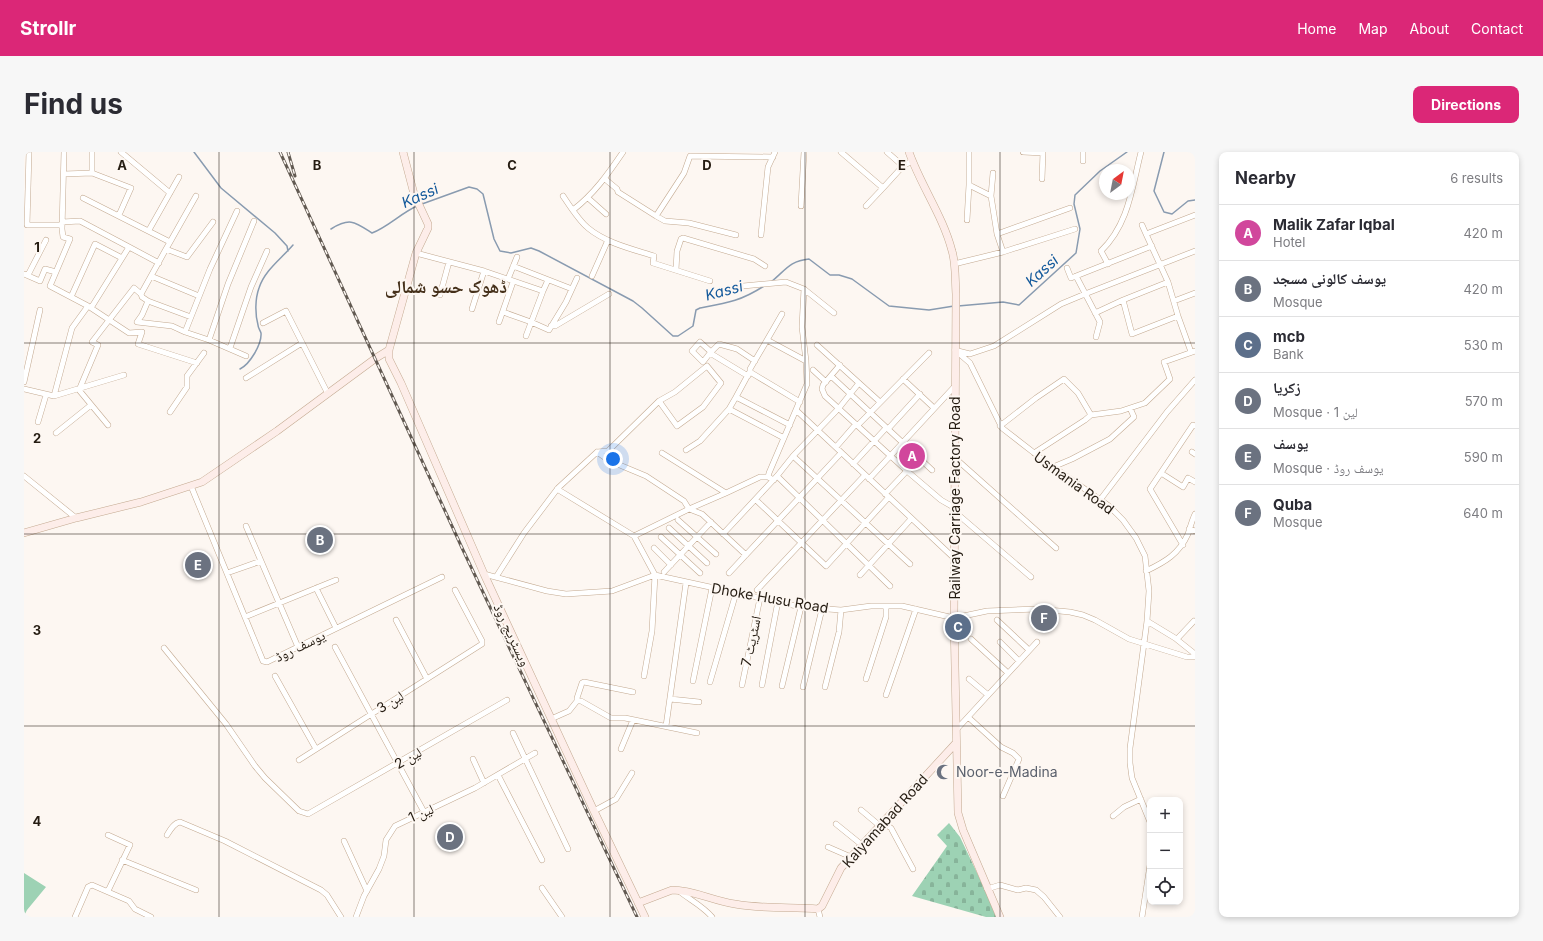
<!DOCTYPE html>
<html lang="en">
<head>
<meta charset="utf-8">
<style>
	:root { --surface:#fff; --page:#f7f7f7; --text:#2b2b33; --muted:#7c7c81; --line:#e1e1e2; --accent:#db2777 }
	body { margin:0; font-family:Inter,"Noto Naskh Arabic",sans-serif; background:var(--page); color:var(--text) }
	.controls { position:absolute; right:12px; bottom:12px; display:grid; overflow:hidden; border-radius:8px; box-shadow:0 2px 6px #0003 }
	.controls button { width:36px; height:36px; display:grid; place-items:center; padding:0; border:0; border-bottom:1px solid var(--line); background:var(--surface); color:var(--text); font:20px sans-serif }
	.compass { position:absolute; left:1075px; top:12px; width:36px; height:36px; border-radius:50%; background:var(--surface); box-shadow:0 2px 6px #0003; rotate:32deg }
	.you { position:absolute; left:589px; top:307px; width:14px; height:14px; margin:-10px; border:3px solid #fff; border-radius:50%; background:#1a73e8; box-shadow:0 0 0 6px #1a73e833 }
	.badge { display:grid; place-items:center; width:26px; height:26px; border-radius:50%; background:var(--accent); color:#fff; font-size:13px; font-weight:700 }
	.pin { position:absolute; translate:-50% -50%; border:2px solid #fff; box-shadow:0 1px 4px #0006 }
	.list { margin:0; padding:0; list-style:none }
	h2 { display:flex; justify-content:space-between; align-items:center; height:52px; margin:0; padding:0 16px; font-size:17px }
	h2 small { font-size:13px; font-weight:400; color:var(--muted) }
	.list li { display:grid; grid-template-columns:26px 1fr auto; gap:12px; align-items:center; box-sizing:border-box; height:56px; padding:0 16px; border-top:1px solid var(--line) }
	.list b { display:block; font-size:15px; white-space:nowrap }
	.list p { margin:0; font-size:13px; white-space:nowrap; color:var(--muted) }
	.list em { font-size:13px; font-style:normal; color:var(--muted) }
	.icon { flex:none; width:22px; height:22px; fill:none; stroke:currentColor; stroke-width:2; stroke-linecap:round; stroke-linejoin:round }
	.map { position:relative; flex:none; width:1171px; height:765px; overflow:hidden; border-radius:8px }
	header { display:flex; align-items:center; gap:24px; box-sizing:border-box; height:56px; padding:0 20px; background:var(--accent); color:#fff }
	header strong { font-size:19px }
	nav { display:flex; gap:22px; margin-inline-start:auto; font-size:14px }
	.intro { display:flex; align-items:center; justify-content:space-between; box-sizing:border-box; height:96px; padding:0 24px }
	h1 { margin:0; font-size:28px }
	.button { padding:10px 18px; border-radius:8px; background:var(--accent); color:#fff; font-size:14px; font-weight:700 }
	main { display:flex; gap:24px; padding:0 24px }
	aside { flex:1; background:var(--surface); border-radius:8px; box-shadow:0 2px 6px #0003 }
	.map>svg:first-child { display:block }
	.green { fill:#9dd2b4 }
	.cemetery { fill:url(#cemetery-stones) }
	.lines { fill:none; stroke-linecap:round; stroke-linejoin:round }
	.stream { stroke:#899bb0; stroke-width:1.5 }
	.street-casing { stroke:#c3a990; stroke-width:6 }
	.secondary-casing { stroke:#c3a990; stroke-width:8 }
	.street { stroke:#fff; stroke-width:5 }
	.secondary { stroke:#fdede9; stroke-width:7 }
	.rail-casing { stroke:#625a52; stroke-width:3 }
	.rail { stroke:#fdf7f2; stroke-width:1.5; stroke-dasharray:4.5; stroke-linecap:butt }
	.grid { fill:none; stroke:#251c12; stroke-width:1; stroke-opacity:0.55 }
	.labels { text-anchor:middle; stroke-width:4; stroke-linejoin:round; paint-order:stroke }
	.street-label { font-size:14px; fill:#251c12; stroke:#fdf7f2 }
	.worship-label { font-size:14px; fill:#5b616d; stroke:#fdf7f2; text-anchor:start }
	.water-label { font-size:15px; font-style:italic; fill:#13599b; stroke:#fdf7f2 }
	.district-label { font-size:18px; font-weight:bold; fill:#45301a; stroke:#fdf7f2 }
	.grid-label { font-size:13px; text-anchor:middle; font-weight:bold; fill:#251c12; stroke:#fdf7f2; stroke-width:4; stroke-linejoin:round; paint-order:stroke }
</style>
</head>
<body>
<header>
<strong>Strollr</strong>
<nav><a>Home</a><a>Map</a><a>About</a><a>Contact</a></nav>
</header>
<div class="intro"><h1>Find us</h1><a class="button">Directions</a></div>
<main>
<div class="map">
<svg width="1171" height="765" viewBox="0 0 1171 765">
	<defs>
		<pattern id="cemetery-stones" width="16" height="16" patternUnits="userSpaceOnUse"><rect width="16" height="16" fill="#9dd2b4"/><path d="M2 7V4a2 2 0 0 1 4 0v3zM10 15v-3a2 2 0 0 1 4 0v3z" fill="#87b49a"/></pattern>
	</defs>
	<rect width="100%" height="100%" fill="#fdf7f2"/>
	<!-- green -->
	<path class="green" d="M0 721 22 735 3 758 0 764Z"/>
	<!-- cemetery -->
	<path class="cemetery" d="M925 671 936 685 974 765H962L888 744 923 694 913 683Z"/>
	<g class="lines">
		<!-- stream -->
		<path class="stream" d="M170 0 197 36 251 81 263 94 264 99
			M1140 0 1130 39 1140 60 1148 62 1164 49 1171 48
			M398 52 445 35 453 37 459 42 470 87 476 99 487 101 507 96 515 99 609 149 618 156 649 184H654L669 174 672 158 676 156C703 151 717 149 740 134
			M307 77C326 65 331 70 348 81 364 75 377 61 393 54
			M747 130C762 118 765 109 785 107L806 123H815L828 127 865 154 905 158 930 154
			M934 154 979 150 995 153 1052 101 1056 77 1050 52 1051 43 1076 19 1103 0
			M216 217C226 212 238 192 237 181 236 178 234 176 234 173 231 162 231 147 235 136 241 118 257 107 269 93"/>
		<defs>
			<path id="street" d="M5 0 3 73H38
				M40 0 38 77 39 85 46 87 26 134 64 154 105 181 118 180 114 192 173 211
				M97 0 146 41
				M817 0 859 36 879 14 888 9
				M863 0 879 14
				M945 0V33L967 44 973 82 979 100 1051 77
				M999 0 1019 1
				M1059 0V9
				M68 21V0
				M40 22 68 21 107 36 95 63
				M581 27 593 37 594 40 632 64
				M1018 27 1019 0
				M539 44C545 53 555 69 564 76 582 91 608 97 630 104L629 111 686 129
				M967 44 969 21
				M59 46 146 90 172 44
				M564 46 582 62
				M777 54 780 0
				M842 54 859 36
				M549 58C570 42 584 22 599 0
				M943 68 945 33
				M38 70 56 69 105 95
				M1118 73 1122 82
				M125 78 155 25
				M973 82 1046 56
				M712 83 665 71 641 69 632 64 660 21 666 4 749 5
				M737 83 744 15 751 0
				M146 90 142 97 163 105 189 70
				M392 101 460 119 519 139 502 184
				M930 112 979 100
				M1084 112 1077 99C1105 72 1108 35 1117 0
				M489 114 548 137
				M1043 116 1047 126 1128 94
				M652 118 653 99 657 87 659 86 730 107 741 114
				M0 122 16 129 21 117 32 120
				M4 123 22 88
				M127 124 175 144
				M568 124 584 88
				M1052 124 1076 170 1072 185
				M484 127 493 105
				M1144 130 1099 148 1108 182 1154 164 1144 130 1122 82 1171 63
				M719 134 762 130 780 137 810 161
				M519 139 524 128
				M117 142 118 145 124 149 167 165
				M416 143 425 110
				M47 145 71 92 98 106
				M124 149 118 163 113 170 148 174 161 180 186 117 213 59
				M1150 149 1171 141
				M67 156 105 95 135 111
				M448 157 460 119
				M479 160 507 170 525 178 542 150 553 126
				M1071 161 1099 148
				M758 162 743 188 782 209
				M1154 164 1167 200
				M475 170 489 130
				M239 171 262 159 304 242
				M527 174H531L585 142
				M161 180 185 188 222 204
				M185 188 204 132 230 69
				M743 188 726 217V220L776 250
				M793 193 856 250
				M206 196 227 135 243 99
				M931 198 946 211 978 276 1018 307 1085 354 1099 368 1112 386 1121 404 1125 439 1123 469 1106 596V611L1108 626 1126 670
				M934 199 946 202 970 194 1037 152 1061 142 1171 99
				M686 201 679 210 668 199 676 190 687 200
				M816 213 799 233 798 237 801 244 883 319 917 348 931 356
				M789 218 802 230
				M725 221 712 245 766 273
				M724 224 686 201 695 192 713 197 731 209
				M807 224 908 318
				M222 226 278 191
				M879 227 910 256
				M0 230 16 158
				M0 237 30 244 100 223
				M30 244 48 176 64 154
				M712 245 705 257 760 286
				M772 258 931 407
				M146 260 163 235V224L180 201
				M1067 263 1097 259 1121 251 1146 227 1140 210 1171 199
				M14 270 22 243
				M84 273 55 238 74 193 68 190 110 136 117 142 142 97
				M834 273 905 201
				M976 274 1012 246 1040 227 1054 241 1067 263 1061 268 1010 301
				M864 277 896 242
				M32 281 67 253
				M812 295 832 272
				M662 298 676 289 705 257
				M573 300 586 309 622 324 660 349 665 357 702 341
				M1168 300 1171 302
				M638 301 702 341 736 325H744
				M769 304 886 412
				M931 306 1032 396
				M829 312 862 276
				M1029 315 1048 307 1086 287 1110 265 1106 256
				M1137 321 1159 335 1164 326 1171 330
				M0 324 52 366
				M753 324 866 434
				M845 327 931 234
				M750 328 744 325 745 321 783 232 782 209 778 175 780 137
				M167 334 239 509 243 510 418 425
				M533 337 610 384
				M861 342 895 306
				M732 348 802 414 865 345
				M1076 348 1143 260 1171 228
				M931 360 1007 425
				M654 368 692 402
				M222 374 274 495
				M645 376 683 411
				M1165 377 1171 379
				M699 382 753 324 769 304 815 256 835 231
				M637 385 676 421
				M1159 393 1126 337 1169 273 1171 274
				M630 396 647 413
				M1122 419C1141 410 1155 402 1164 382 1166 376 1168 368 1171 362
				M640 420 687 370
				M203 421 237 409
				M705 421 817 301
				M460 422 523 439 542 442 588 439 631 423 777 455 817 458 847 454H878L930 466 963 459 1014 457 1046 460 1059 463 1071 468 1105 487 1163 505H1171
				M836 423 887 367
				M472 425 500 381 534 336 573 300 584 299 635 249 651 240 683 214 697 231 679 255 653 274 635 249
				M292 436 312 476
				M733 438 841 323
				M221 465 312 428
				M372 468 403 527
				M973 468 1005 498
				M1123 469 1151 486 1171 502
				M947 487 984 521
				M1153 487 1170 469
				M976 490 995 509
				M311 495 400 660
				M140 496 202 572 231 614 241 626 275 659 284 662 483 548
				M251 524 292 597
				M620 524 628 479 631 423 610 384 665 357 678 362 722 403
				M842 527 862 465V454
				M945 527 964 543
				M669 529 688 436
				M686 530 712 441
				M718 533 736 446
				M738 533 754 449
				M758 534 777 455
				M779 535 798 457
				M801 535 815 480 817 458
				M862 543 892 457
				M646 547 675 550
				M553 549H557L587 566H601L673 581
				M944 565 977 595 989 601 995 607 979 644
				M527 567 545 559 553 549V546L558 531 560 530 609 540
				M642 574 662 431
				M932 578 1013 490
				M489 581 544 697
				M597 597 609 568
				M449 607 460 631
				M275 608 458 492V489L431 438
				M474 623 518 708
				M837 658 856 674
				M570 659 592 647 608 621
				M1089 664 1100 655 1117 647
				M859 671 867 676 889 717
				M812 672 838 693
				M143 683C146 678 150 671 156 670L201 689 297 738 303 743 317 765
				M320 689 343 739
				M804 695 827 705
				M98 708 172 738
				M518 736 538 765
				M963 737 976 733 994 738 1002 736 1012 738 1020 745 1036 765
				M84 739 106 693 84 683
				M655 739C666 748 679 754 688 765
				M794 757 796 765
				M51 765 64 735 68 733 105 749 111 757 127 765
				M332 765 340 744 355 717 360 704 362 688 371 674 451 636 511 601
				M1118 765 1126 713"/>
			<path id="secondary" d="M379 0 390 42 404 72V76L392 101 365 198V207L377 231 460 422 570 659 621 765
				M885 0C897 34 919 64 928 99 932 112 931 128 932 142L930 466 934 661 939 678 976 765
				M0 381 52 366 117 350 178 330 253 279 352 206 365 198
				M614 751 648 738C670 738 689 749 711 752 739 757 767 755 794 757L798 754 817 716 931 592"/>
		</defs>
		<!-- street casing -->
		<use href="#street" class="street-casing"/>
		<!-- secondary casing -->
		<use href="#secondary" class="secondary-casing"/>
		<!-- street -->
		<use href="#street" class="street"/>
		<!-- secondary -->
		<use href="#secondary" class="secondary"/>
		<defs>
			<path id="rail" d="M256 0 439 398 613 765
				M264 0 271 24"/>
		</defs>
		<!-- rail casing -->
		<use href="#rail" class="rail-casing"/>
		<!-- rail -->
		<use href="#rail" class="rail"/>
	</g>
	<!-- grid -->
	<path class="grid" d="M195 0V765M390 0V765M586 0V765M781 0V765M976 0V765M0 191H1171M0 382H1171M0 574H1171"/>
	<!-- icons -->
	<defs>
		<symbol id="mosque-bare" viewBox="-9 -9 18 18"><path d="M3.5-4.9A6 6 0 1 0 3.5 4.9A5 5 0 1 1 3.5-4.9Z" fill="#6b7280" stroke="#fdf7f2" stroke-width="2.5" paint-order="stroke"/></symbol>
	</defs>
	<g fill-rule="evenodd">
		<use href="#mosque-bare" x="909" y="609" width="22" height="22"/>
	</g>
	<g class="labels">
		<!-- street labels -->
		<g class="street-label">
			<text transform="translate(1050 331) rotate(36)" y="5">Usmania Road</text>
			<text transform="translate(931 346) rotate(-90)" y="5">Railway Carriage Factory Road</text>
			<text transform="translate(746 446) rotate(10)" y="5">Dhoke Husu Road</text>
			<text transform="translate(488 483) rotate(65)" y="5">ویسٹریج روڈ</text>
			<text transform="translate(727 489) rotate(-78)" y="5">اسٹریٹ 7</text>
			<text transform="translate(276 494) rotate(-26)" y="5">یوسف روڈ</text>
			<text transform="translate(366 550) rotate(-32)" y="5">لین 3</text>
			<text transform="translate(384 606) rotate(-30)" y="5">لین 2</text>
			<text transform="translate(397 661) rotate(-23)" y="5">لین 1</text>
			<text transform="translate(861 669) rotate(-48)" y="5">Kalyamabad Road</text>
		</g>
		<!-- worship labels -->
		<g class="worship-label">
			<text x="932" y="625">Noor-e-Madina</text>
		</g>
		<!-- water labels -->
		<g class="water-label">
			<text transform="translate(396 44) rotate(-24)" y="5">Kassi</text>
			<text transform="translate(1018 119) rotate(-42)" y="5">Kassi</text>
			<text transform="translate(700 139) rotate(-15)" y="5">Kassi</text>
		</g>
		<!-- district labels -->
		<g class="district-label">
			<text x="422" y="141">ڈھوک حسو شمالی</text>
		</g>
	</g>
	<g class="grid-label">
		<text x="98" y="18">A</text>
		<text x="293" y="18">B</text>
		<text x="488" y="18">C</text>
		<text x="683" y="18">D</text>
		<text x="878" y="18">E</text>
		<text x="13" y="100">1</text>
		<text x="13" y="291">2</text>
		<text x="13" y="483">3</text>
		<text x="13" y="674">4</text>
	</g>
</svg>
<div class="controls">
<button>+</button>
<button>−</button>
<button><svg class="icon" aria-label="locate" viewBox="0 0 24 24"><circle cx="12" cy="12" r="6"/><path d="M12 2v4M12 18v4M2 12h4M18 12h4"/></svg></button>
</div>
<svg class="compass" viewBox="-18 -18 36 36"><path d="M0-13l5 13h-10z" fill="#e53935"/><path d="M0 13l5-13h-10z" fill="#7c7c81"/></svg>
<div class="you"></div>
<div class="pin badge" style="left:888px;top:304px;background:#d1479c">A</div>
<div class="pin badge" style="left:296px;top:388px;background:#6b7280">B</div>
<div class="pin badge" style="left:934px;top:475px;background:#5c6f8a">C</div>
<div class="pin badge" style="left:426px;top:685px;background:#6b7280">D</div>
<div class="pin badge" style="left:174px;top:413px;background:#6b7280">E</div>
<div class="pin badge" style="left:1020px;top:466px;background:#6b7280">F</div>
</div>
<aside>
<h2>Nearby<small>6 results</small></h2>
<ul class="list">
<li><span class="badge" style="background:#d1479c">A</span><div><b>Malik Zafar Iqbal</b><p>Hotel</p></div><em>420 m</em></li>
<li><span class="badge" style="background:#6b7280">B</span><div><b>یوسف کالونی مسجد</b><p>Mosque</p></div><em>420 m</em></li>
<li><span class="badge" style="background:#5c6f8a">C</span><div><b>mcb</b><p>Bank</p></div><em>530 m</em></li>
<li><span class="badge" style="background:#6b7280">D</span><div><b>زکریا</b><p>Mosque · لین 1</p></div><em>570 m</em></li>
<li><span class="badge" style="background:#6b7280">E</span><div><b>یوسف</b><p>Mosque · یوسف روڈ</p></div><em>590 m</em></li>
<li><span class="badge" style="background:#6b7280">F</span><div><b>Quba</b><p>Mosque</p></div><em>640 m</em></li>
</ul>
</aside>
</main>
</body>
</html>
